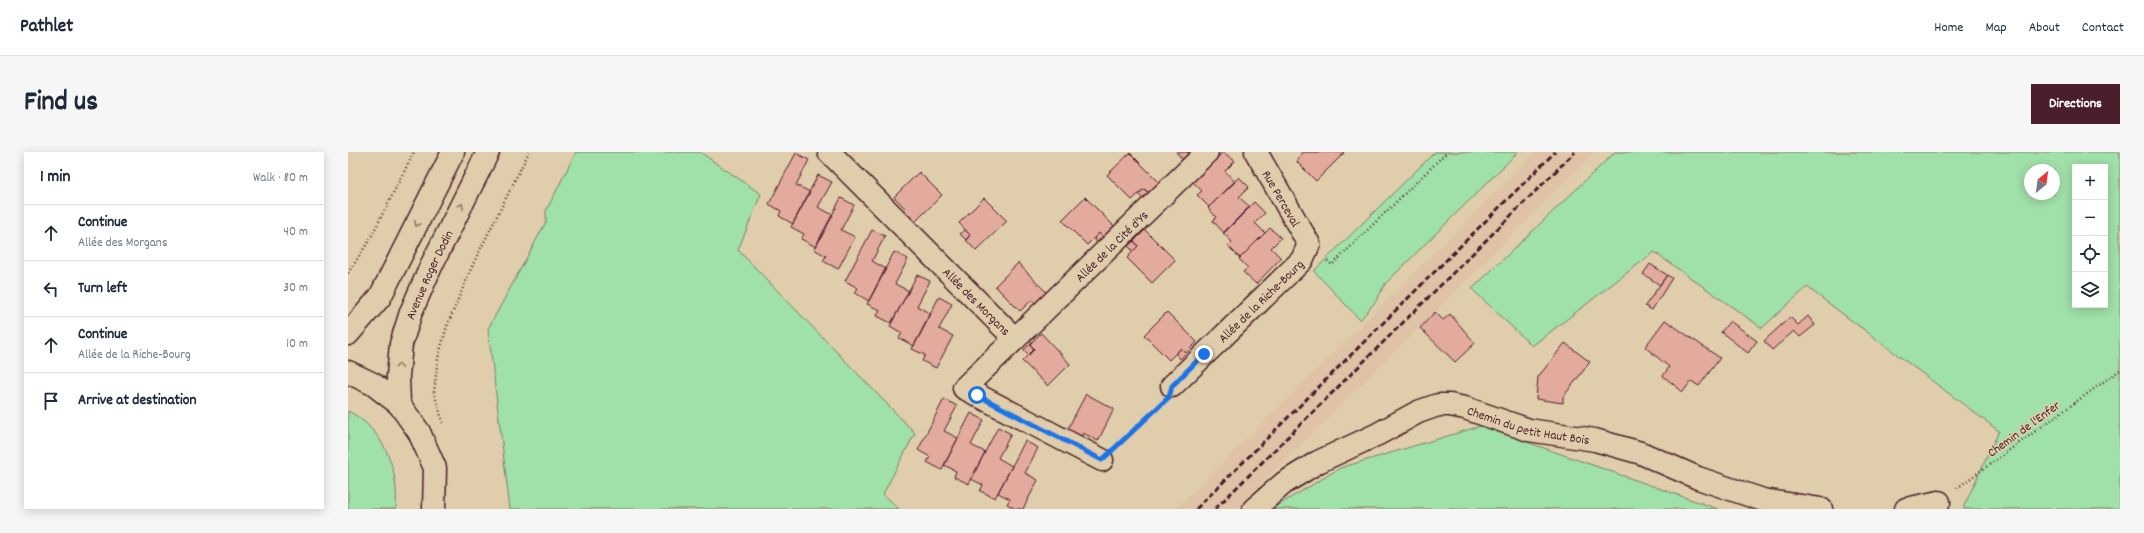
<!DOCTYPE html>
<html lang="en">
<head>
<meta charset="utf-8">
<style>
	:root { --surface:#fff; --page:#f6f6f7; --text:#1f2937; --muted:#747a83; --line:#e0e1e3; --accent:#4a1f2b }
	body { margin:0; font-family:Dekko,sans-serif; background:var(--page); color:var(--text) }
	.controls { position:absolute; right:12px; top:12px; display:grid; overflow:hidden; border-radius:0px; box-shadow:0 2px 10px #0003 }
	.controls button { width:36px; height:36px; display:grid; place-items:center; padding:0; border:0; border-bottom:1px solid var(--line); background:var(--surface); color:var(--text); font:20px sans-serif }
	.compass { position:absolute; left:1676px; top:12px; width:36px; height:36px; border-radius:50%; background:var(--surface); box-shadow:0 2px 10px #0003; rotate:29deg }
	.stop { position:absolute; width:12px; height:12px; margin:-9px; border:3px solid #1a73e8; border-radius:50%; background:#fff }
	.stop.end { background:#1a73e8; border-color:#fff; box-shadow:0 1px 4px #0008 }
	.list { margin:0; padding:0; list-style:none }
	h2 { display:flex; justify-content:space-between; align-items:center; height:52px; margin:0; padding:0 16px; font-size:17px }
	h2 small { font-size:13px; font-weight:400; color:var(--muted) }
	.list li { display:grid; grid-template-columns:26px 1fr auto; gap:12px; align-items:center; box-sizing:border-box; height:56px; padding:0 16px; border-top:1px solid var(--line) }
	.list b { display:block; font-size:15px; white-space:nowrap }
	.list p { margin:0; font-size:13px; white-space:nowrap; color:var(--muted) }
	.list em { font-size:13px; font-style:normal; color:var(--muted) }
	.icon { flex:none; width:22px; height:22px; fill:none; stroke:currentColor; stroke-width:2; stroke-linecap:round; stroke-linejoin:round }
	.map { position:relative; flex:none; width:1772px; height:357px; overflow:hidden; border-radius:0px }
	header { display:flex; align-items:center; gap:24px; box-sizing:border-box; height:56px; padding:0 20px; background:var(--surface); border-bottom:1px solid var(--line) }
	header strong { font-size:19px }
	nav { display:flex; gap:22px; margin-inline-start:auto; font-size:14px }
	.intro { display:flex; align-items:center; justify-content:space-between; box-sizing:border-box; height:96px; padding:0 24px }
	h1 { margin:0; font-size:28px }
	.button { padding:10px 18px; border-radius:0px; background:var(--accent); color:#fff; font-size:14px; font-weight:700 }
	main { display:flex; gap:24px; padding:0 24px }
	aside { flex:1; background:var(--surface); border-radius:0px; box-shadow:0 2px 10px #0003 }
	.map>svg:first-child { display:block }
	.built { fill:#e0c2a7 }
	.green { fill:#a0e0a9; stroke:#75806a; fill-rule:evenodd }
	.building { fill:#e3aa9e; stroke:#4a1f2b }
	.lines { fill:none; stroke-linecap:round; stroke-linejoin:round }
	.minor-casing { stroke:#4a1f2b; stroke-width:25 }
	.primary-casing { stroke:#4a1f2b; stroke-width:25 }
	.path { stroke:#4a1f2b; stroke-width:2.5; stroke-dasharray:1 3; stroke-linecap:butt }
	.minor { stroke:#dfcdab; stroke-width:22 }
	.primary { stroke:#dfcdab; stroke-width:22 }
	.rail { stroke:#4a1f2b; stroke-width:3; stroke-dasharray:6 3; stroke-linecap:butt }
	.oneway { stroke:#94766b }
	.route { stroke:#1a73e8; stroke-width:5 }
	.labels { text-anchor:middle; stroke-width:3; stroke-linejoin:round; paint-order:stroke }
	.street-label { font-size:13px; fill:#4a1f2b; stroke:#dfcdab }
</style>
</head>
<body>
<header>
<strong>Pathlet</strong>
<nav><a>Home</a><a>Map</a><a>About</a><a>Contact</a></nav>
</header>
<div class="intro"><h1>Find us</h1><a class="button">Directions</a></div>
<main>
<aside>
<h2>1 min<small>Walk · 80 m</small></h2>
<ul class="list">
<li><svg class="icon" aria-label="ahead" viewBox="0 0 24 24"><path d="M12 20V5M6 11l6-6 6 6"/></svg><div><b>Continue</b><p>Allée des Morgans</p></div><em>40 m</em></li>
<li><svg class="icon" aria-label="left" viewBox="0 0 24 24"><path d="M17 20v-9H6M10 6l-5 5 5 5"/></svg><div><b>Turn left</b></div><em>30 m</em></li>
<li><svg class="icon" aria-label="ahead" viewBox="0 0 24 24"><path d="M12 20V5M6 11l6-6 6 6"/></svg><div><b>Continue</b><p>Allée de la Riche-Bourg</p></div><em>10 m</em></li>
<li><svg class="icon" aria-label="arrive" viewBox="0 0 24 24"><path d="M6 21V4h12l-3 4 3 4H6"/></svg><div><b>Arrive at destination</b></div></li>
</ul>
</aside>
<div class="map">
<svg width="1772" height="357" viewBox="0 0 1772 357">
	<rect width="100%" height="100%" fill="#dfcdab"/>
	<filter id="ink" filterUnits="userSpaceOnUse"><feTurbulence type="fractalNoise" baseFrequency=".025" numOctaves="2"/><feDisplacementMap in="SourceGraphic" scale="8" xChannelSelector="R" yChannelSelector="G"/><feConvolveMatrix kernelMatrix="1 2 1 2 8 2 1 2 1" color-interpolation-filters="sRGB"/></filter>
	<g filter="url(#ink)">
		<!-- built -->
		<path class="built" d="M1188 0H1247L888 357H828Z"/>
		<!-- green -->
		<path class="green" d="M228 0H352L413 42 390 98 567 281 535 342 551 357H162L140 177 198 70V59Z
			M1087 0H1170L1037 132 1028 149 1012 168 966 119Z
			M1267 0H1772V357H1616V354L1651 279 1459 135 1414 176 1306 100 1184 194 1124 137ZM1727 15H1757V153H1727ZM1682 18H1706V42H1682Z
			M0 259C37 278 51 318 48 357H0Z
			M1133 274 1370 357H924L992 316Z"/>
		<!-- building -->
		<path class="building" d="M828 0H843L835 8Z
			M875 0 887 9 877 19 887 30 861 55 849 43 854 39 845 30Z
			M954 0H995L996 1 968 29 949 10Z
			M448 1 461 8 448 33 462 40 445 72 431 64 433 59 421 52Z
			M782 1 812 31 801 41 796 37 784 48 759 23Z
			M571 20 594 43 564 73 553 62 558 57 546 45Z
			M470 23 484 30 470 55 485 63 468 95 453 87 456 82 443 75Z
			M891 25 901 35 891 45 902 55 876 81 865 69 868 65 860 56Z
			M796 37 801 41 795 47 790 42Z
			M737 45 767 75 756 86 751 81 739 93 714 68Z
			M493 46 506 53 493 78 507 85 490 117 475 109 478 104 466 97Z
			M636 46 659 69 628 99 618 88 622 83 611 71Z
			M906 50 917 61 907 71 917 81 892 106 880 94 884 90 875 81Z
			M922 76 933 86 923 96 933 106 908 132 895 120 900 116 891 107Z
			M524 78 537 84 524 109 538 117 521 149 507 141 510 136 497 129Z
			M617 78 622 83 618 88 612 82Z
			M797 78 827 108 804 131 779 106 790 94 786 89Z
			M751 81 756 86 750 92 746 87Z
			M786 89 790 94 785 99 780 94Z
			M546 100 560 107 547 132 561 139 543 171 529 164 532 158 519 152Z
			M670 111 700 142 689 153 684 148 672 159 647 134Z
			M1302 112 1319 123 1312 133 1295 122Z
			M569 123 582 129 569 154 583 162 566 194 551 186 554 181 542 174Z
			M1319 123 1324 126 1304 158 1297 154Z
			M591 145 604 152 591 177 605 184 588 216 574 209 577 203 564 197Z
			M819 160 849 190 838 201 833 196 821 208 796 183Z
			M1087 160 1095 168 1102 162 1127 191 1107 210 1072 176Z
			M1460 164 1467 173 1452 185 1446 179 1424 198 1416 189 1442 165 1450 173Z
			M1317 168 1372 206 1351 234 1343 229 1335 240 1315 224 1321 215 1297 195Z
			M1382 169 1409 189 1400 201 1373 180Z
			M693 181 722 212 700 234 674 209 686 197 682 192Z
			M1217 191 1242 210 1215 245V251L1188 247 1190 225Z
			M682 192 686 197 681 203 676 198Z
			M833 196 838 201 832 207 828 202Z
			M738 242 766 257 750 289 735 281 732 287 718 280Z
			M596 247 609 254 596 279 610 286 594 318 579 310 582 305 570 298Z
			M623 261 636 268 623 293 637 300 621 332 606 325 608 319 596 313Z
			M650 275 663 282 650 306 664 314 647 346 632 339 635 333 623 327Z
			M677 289 690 296 677 321 690 328 675 357H668L659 352 662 347 650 341Z"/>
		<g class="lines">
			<defs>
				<g id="minor">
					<path id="s1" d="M481 0 667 187 616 236 754 308"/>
					<path id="s2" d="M667 187 859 0"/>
					<path id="s3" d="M824 234 954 108 961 92 908 0"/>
					<path id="s4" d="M906 357 936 331 970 310 1030 282 1070 260 1090 253H1102L1117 256 1181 278 1247 288 1293 301 1350 326 1415 348 1473 357"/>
					<path d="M1558 357 1591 350"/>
				</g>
				<g id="primary">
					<path d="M0 182 32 145 105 0"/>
					<path d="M0 220 25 232 51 252 71 280 87 316 86 357"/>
					<path id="s5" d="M51 252 50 224 53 192 63 160 84 112 140 0"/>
				</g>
			</defs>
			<!-- minor casing -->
			<use href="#minor" class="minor-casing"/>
			<!-- primary casing -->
			<use href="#primary" class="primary-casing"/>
			<!-- path -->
			<path class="path" d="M979 109 984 113 1099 0
				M0 121 21 89 66 0
				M95 271 86 240 90 206 99 174 125 112 181 0
				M772 292 812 254
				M1609 336 1772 218"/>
			<!-- minor -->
			<use href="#minor" class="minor"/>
			<!-- primary -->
			<use href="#primary" class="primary"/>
			<!-- rail -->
			<path class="rail" d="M848 357 1207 0
				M867 357 1227 0"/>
		</g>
		<!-- one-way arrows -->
		<defs><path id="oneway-chevron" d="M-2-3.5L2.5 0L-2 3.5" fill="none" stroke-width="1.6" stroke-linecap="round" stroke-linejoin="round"/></defs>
		<g class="oneway">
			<use href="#oneway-chevron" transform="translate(113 54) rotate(-63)"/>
			<use href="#oneway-chevron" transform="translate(69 72) rotate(116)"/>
			<use href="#oneway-chevron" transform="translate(51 214) rotate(-85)"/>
		</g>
	</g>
	<g class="lines" filter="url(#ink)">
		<!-- route -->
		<path class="route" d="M629 243 754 308 821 245 824 234 856 202"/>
	</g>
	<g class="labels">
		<!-- street labels -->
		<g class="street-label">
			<text transform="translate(934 46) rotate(60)" y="5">Rue Perceval</text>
			<text dy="5" stroke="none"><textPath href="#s2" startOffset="134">Allée de la Cité d'Ys</textPath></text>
			<text dy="5" stroke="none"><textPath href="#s5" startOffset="135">Avenue Roger Dodin</textPath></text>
			<text dy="5" stroke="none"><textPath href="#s3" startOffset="123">Allée de la Riche-Bourg</textPath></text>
			<text dy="5" stroke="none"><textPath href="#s1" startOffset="210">Allée des Morgans</textPath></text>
			<text dy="5" stroke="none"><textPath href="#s4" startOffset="306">Chemin du petit Haut Bois</textPath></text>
			<text transform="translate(1675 276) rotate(-36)" y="5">Chemin de l'Enfer</text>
		</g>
	</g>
</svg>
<div class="controls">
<button>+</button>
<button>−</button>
<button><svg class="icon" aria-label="locate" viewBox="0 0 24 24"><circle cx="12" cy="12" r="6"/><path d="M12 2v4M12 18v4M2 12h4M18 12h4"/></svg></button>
<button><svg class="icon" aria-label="layers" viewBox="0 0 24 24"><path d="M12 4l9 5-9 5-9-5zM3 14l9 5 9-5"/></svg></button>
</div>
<svg class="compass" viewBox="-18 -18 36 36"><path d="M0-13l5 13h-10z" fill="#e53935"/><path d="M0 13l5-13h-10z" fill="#747a83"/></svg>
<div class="stop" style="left:629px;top:243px"></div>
<div class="stop end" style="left:856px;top:202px"></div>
</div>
</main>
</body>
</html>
